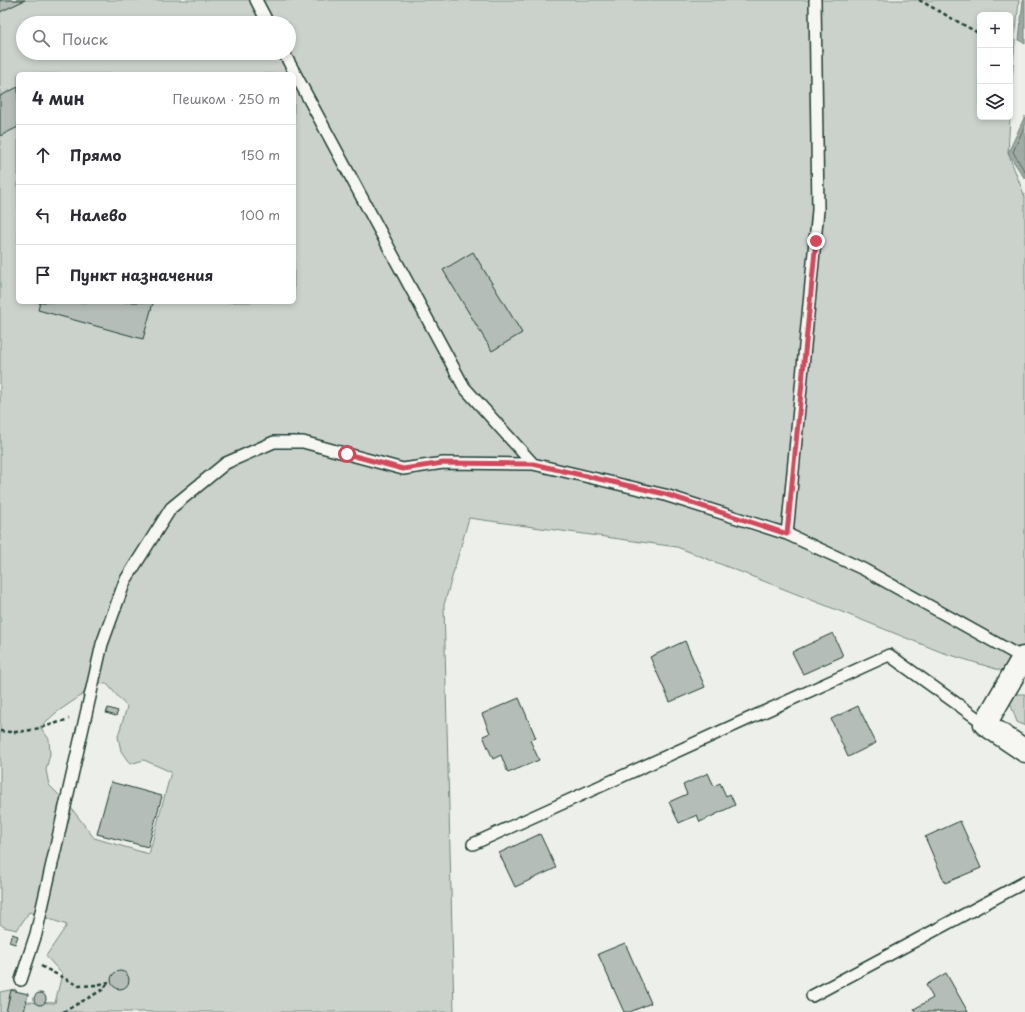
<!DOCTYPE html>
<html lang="ru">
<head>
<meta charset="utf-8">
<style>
	:root { --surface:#fff; --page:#f2f2f3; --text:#2b2b33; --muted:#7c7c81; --line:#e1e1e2 }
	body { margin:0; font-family:"Playpen Sans",sans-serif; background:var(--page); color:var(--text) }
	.controls { position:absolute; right:12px; top:12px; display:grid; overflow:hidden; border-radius:6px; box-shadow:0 2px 6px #0003 }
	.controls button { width:36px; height:36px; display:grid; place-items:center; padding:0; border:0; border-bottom:1px solid var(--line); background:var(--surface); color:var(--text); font:20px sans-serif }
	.stop { position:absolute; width:12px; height:12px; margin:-9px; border:3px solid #d1495b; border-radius:50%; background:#fff }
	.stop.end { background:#d1495b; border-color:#fff; box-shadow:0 1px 4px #0008 }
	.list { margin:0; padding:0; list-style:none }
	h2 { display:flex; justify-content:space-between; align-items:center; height:52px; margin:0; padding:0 16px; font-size:17px }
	h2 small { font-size:13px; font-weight:400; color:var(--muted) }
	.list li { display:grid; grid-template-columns:26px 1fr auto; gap:12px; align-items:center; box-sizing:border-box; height:60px; padding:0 16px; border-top:1px solid var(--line) }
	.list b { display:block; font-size:15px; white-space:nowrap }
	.list em { font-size:13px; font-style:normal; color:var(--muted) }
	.icon { flex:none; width:22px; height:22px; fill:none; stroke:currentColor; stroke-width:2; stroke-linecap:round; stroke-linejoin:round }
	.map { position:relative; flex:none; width:1025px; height:1012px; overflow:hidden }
	.search { position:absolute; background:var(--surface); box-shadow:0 2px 6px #0003; left:16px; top:16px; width:280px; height:44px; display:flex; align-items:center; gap:10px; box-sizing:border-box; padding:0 14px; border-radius:22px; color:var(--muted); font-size:15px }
	.panel { position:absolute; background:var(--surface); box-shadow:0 2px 6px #0003; left:16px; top:72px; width:280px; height:232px; border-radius:6px }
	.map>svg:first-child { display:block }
	.green { fill:#cbd2cc; stroke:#758880; fill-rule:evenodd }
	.water { fill:#9faaa4; stroke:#6c7e77 }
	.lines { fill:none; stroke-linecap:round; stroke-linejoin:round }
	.shore { stroke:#526961; stroke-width:1 }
	.building { fill:#b4bdb8; stroke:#1f3d34 }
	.lane-casing { stroke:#1f3d34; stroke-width:14 }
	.street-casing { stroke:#1f3d34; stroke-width:25 }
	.path { stroke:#1f3d34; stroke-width:2.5; stroke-dasharray:4 3; stroke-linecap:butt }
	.lane { stroke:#f6f6f2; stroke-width:11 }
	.street { stroke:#f6f6f2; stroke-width:22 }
	.route { stroke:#d1495b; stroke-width:5 }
</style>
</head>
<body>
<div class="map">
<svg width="1025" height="1012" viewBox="0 0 1025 1012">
	<rect width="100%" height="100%" fill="#edefea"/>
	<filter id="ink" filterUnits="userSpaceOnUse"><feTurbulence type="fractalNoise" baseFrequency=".025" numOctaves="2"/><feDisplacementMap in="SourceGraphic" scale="8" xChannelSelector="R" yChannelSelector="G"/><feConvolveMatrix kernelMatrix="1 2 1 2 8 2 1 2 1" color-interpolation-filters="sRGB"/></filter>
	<g filter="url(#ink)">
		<!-- green -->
		<path class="green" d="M0 0H1019L1014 52 1010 114V15H980V117H1010L1008 153 1025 197V678L941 652 832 608 677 547 469 518 444 605 454 1012H0V992L15 989 26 1002 55 1003 62 974 46 956 67 925 29 912 17 930 4 927 0 924ZM23 23H289V53H23ZM18 74H294V302H18ZM91 683 107 684 127 707 118 736 121 751 130 764 144 760 171 772 149 854 94 838 69 805 49 785 46 770 50 754 49 739 40 727 57 712 82 695Z
			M1007 694H1025V726L1017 722Z"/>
		<!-- water -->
		<path class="water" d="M1023 0H1025V44L1019 40Z
			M1025 116V179L1008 153Z"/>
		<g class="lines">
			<!-- shore -->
			<path class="shore" d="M1025 125 1013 152 1025 172"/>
		</g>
		<!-- building -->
		<path class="building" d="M0 0H25L0 12Z
			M18 87V127L0 136V96Z
			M473 252 522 333 492 351 443 270Z
			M40 302H148L153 303 143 339 38 310Z
			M833 633 843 656 803 674 792 652Z
			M685 641 705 687 670 702 650 657Z
			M519 698 536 738 530 740 539 760 508 773 501 755 493 759 483 736 490 733 482 714Z
			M858 706 876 743 848 757 831 719Z
			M108 708 118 711 116 716 106 713Z
			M708 773 714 786 720 783 726 796 730 794 735 805 700 822 697 815 679 823 669 802 687 794 683 785Z
			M111 782 162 796 148 847 97 834Z
			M960 821 981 868 945 883 925 837Z
			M540 834 556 868 515 887 499 853Z
			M12 934 18 936 15 944 9 942Z
			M625 943 651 1003 630 1012H624L598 954Z
			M111 980a9 9 0 1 1 18 0a9 9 0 1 1-18 0Z
			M946 973 968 1012H916L914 1009 933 998 926 985Z
			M11 990 28 994 24 1012H6Z
			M34 999a6 6 0 1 1 12 0a6 6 0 1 1-12 0Z"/>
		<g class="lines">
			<defs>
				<path id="lane" d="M256 0 268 23
					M284 53 464 387 533 464
					M787 534 818 210 815 0
					M473 844 889 655 985 724
					M21 980 36 934 102 644 125 581 171 508 226 463 274 442H303L403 469 443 463 533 464 665 495 787 534 863 569 1023 658
					M812 996 1025 882"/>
				<path id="street" d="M1025 659 1023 658 985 724 1025 751"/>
			</defs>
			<!-- lane casing -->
			<use href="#lane" class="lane-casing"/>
			<!-- street casing -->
			<use href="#street" class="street-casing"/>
			<!-- path -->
			<path class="path" d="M919 0 980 34
				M1010 50 1014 52
				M0 731C22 735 47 726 69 719
				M41 966 79 986 96 985 109 982
				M63 1012 104 989 108 982"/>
			<!-- lane -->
			<use href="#lane" class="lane"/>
			<!-- street -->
			<use href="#street" class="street"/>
		</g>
	</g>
	<g class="lines" filter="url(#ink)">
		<!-- route -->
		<path class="route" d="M347 454 403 469 443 463 533 464 665 494 787 534 816 241"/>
	</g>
</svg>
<div class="controls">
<button>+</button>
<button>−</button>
<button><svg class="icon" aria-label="layers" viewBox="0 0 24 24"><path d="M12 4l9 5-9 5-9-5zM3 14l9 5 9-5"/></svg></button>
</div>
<div class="stop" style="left:347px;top:454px"></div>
<div class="stop end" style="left:816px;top:241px"></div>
<div class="search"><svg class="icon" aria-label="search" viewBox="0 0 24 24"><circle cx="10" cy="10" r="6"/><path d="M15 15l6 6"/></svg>Поиск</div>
<section class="panel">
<h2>4 мин<small>Пешком · 250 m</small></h2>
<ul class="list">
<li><svg class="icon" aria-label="ahead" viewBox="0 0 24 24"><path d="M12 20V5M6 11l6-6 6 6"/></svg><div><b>Прямо</b></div><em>150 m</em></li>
<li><svg class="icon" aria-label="left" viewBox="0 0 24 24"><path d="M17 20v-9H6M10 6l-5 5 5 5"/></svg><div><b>Налево</b></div><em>100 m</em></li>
<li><svg class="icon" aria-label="arrive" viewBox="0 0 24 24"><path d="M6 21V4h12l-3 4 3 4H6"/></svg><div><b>Пункт назначения</b></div></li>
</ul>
</section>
</div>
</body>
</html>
